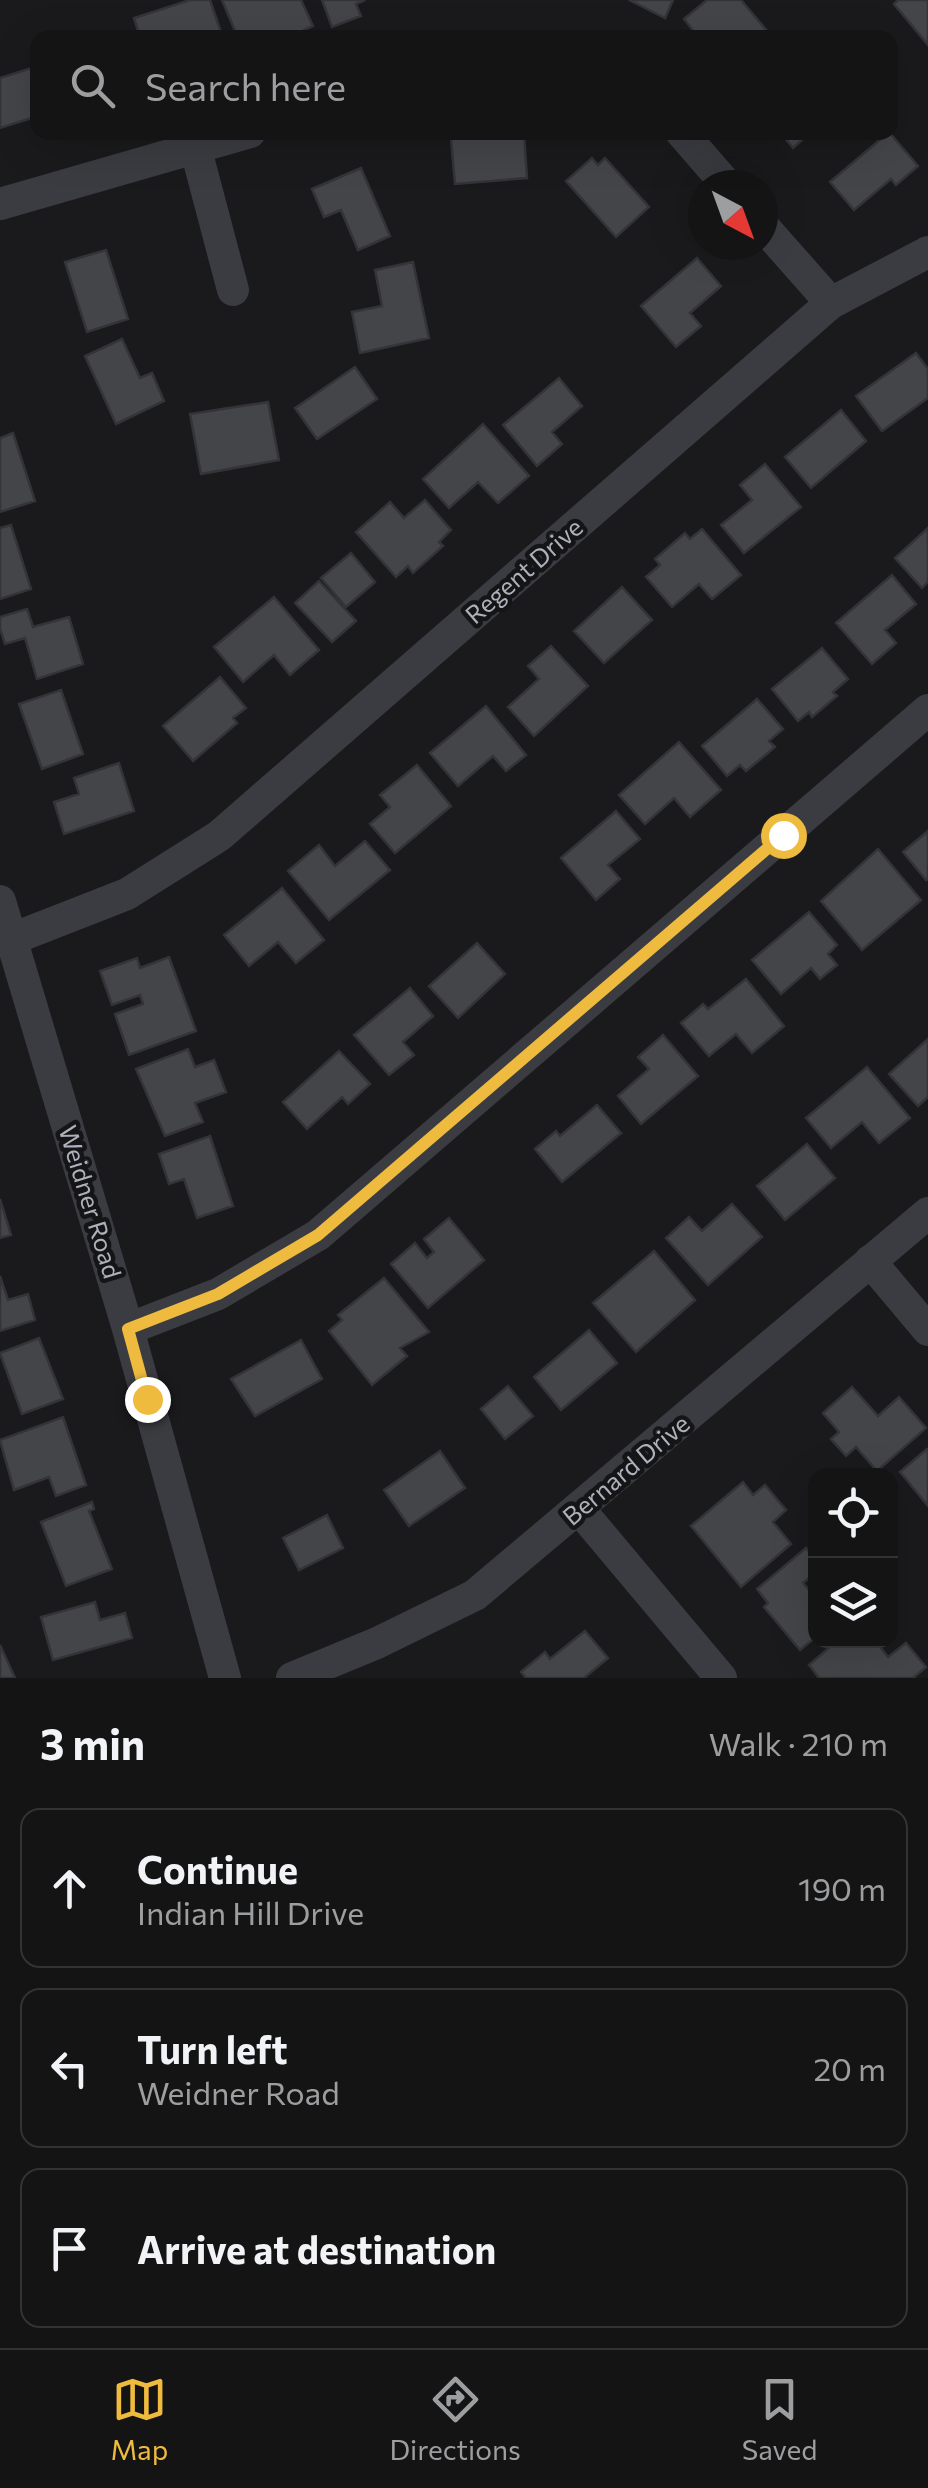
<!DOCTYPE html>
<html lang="en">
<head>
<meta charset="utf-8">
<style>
	:root { --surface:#141415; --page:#1d1d1e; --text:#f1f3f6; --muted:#9d9ea0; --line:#333334; --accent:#efbb3f }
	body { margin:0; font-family:Commissioner,sans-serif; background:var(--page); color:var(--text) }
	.controls { position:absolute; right:30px; bottom:30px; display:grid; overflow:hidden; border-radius:20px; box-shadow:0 10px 40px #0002 }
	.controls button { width:90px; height:90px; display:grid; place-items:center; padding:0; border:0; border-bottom:2px solid var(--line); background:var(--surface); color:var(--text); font:50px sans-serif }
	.compass { position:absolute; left:688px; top:170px; width:90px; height:90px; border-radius:50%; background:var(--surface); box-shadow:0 10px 40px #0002; rotate:139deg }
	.stop { position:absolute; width:30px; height:30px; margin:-22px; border:8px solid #efbb3f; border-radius:50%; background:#fff }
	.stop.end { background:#efbb3f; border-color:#fff; box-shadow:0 2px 10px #0008 }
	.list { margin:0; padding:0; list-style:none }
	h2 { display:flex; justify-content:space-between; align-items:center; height:130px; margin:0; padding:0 40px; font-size:42px }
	h2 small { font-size:32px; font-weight:400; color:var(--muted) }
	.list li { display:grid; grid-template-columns:65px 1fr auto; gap:30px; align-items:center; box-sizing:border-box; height:160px; margin:0 20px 20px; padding:0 20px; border:2px solid var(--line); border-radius:20px }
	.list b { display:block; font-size:38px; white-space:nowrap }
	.list p { margin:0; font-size:32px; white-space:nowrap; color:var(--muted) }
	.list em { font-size:32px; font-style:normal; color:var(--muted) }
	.icon { flex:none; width:55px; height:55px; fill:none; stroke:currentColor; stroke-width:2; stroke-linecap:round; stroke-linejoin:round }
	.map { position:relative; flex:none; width:928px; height:1678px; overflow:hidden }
	.search { position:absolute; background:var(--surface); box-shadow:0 10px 40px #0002; left:30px; right:30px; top:30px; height:110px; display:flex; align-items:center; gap:25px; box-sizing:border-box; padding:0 35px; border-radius:20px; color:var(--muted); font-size:38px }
	.sheet { height:670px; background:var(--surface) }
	nav { display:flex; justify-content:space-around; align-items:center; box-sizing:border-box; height:140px; border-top:2px solid var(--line); background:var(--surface); font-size:28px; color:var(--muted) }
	nav a { display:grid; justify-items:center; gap:5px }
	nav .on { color:var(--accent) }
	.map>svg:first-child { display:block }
	.building { fill:#444549; stroke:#343438; stroke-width:2.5 }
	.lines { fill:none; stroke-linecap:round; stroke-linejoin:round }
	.minor { stroke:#3b3c41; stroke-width:32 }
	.route { stroke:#efbb3f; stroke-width:12 }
	.labels { text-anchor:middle; stroke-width:9; stroke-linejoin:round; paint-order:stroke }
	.street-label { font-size:25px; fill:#adb1bb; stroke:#151517 }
</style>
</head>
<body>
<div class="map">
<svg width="928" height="1678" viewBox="0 0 928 1678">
	<rect width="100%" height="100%" fill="#1a1a1c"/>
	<!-- building -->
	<path class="building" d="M190 0H210L223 38H140L134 18Z
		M222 0H301L313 26 288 38H238Z
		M322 0H365L356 4 361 16 332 27Z
		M629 0H673L665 18Z
		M707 0H741L773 38H724L719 32 711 38H699L684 19Z
		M898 0H928V45L894 4Z
		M38 66V116L0 128V78Z
		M780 132H811L793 148Z
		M889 132 918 166 896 185 891 179 854 210 830 182Z
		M524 133 527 178 455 184 451 139Z
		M592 158 598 165 605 158 649 207 616 237 566 181Z
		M361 168 390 236 358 250 341 210 324 217 312 189Z
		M106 250 128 319 87 332 65 262Z
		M697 258 721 286 690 313 701 326 676 347 641 306Z
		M413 262 429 338 360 353 352 312 382 306 375 270Z
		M122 339 140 378 152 373 164 401 116 424 85 356Z
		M916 353 928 369V398L882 431 856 396Z
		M355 367 377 399 317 439 295 408Z
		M559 378 582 406 552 432 562 444 537 466 503 425Z
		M268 402 279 460 201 474 190 414Z
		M841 410 866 441 811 488 785 457Z
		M483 424 529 476 498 503 478 482 449 508 423 479Z
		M13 433 35 501 0 512V438Z
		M765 464 801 507 744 553 721 525 752 500 740 485Z
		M425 500 451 530 439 542 443 546 413 573 408 566 396 577 356 532 390 502 404 518Z
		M11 525 31 589 0 599V528Z
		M928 528V582L922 588 895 558Z
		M702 529 741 575 712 599 699 584 672 607 646 577 660 565 655 559 685 533 690 539Z
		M351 553 375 582 346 607 321 578Z
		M892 575 916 604 885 630 896 643 872 664 836 623Z
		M319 581 356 621 332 642 295 603Z
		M622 587 652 620 604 663 574 631Z
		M274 597 319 650 290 675 274 655 243 682 214 647Z
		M27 609 33 627 69 617 83 664 37 679 25 638 5 644 0 628V617Z
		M551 646 588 686 534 736 508 707 539 679 528 666Z
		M822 648 848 679 833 692 837 696 812 717 809 712 798 721 772 689Z
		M220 677 246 708 233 718 237 723 193 761 163 726Z
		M61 690 83 754 42 769 19 704Z
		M757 699 783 729 769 741 775 747 746 771 740 765 727 776 702 746Z
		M486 706 526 755 506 771 493 756 458 786 430 753Z
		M679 742 721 790 690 817 674 798 645 824 619 795Z
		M119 763 134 811 64 834 54 802 79 794 74 778Z
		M417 765 451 806 395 853 370 824 390 807 380 795Z
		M616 811 640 839 608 865 620 879 596 900 561 858Z
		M928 831V879L926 880 903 852Z
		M365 841 390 870 329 920 288 871 319 845 335 866Z
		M878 849 921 900 862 950 821 901Z
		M282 888 324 940 296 963 278 942 249 966 224 935Z
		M809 912 837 945 828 954 837 965 820 979 811 968 781 994 752 960Z
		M477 943 505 974 458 1018 429 986Z
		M169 957 196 1031 129 1055 115 1014 143 1004 140 995 112 1005 100 971 137 958 140 968Z
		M746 979 784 1026 752 1053 736 1034 709 1056 681 1023 703 1004 708 1009Z
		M410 988 433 1016 403 1042 414 1055 389 1075 354 1035Z
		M663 1035 698 1076 641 1124 618 1096 649 1069 638 1057Z
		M928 1039V1097L918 1106 889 1074Z
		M188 1049 195 1067 214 1060 226 1092 195 1103 203 1122 165 1136 136 1069Z
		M339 1051 370 1084 348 1104 342 1097 307 1129 283 1102Z
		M867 1067 910 1118 879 1143 862 1122 831 1148 806 1118Z
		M597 1105 621 1133 562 1182 535 1149 556 1131 560 1136Z
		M210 1136 233 1206 197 1218 184 1179 169 1184 159 1154Z
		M807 1144 835 1178 785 1220 757 1186Z
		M0 1199 11 1235 0 1238Z
		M732 1204 762 1237 708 1285 666 1238 689 1217 702 1231Z
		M449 1218 484 1260 428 1308 391 1264 415 1243 427 1258 434 1252 424 1239Z
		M654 1251 695 1300 636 1352 593 1303Z
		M0 1276 8 1300 28 1294 35 1320 0 1331Z
		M384 1278 429 1332 400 1348 407 1356 372 1385 329 1331 342 1320 338 1315Z
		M589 1330 617 1363 561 1410 534 1377Z
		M39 1338 63 1399 22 1414 0 1353Z
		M301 1340 322 1379 255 1416 231 1379Z
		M508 1386 533 1416 505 1439 481 1409Z
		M852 1387 878 1416 899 1397 926 1428 877 1471 856 1447 846 1456 831 1439 839 1432 823 1413Z
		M63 1417 86 1485 56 1496 49 1477 14 1490 0 1440Z
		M927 1449 928 1450V1506L900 1472Z
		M440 1451 465 1488 409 1526 384 1490Z
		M743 1482 753 1495 765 1485 786 1510 773 1522 791 1544 741 1587 691 1526Z
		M92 1502 94 1509 89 1511 112 1569 66 1586 41 1522Z
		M327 1515 343 1548 299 1570 283 1538Z
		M806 1548 816 1560V1572L803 1583 816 1598V1637L800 1650 764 1607 768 1603 757 1589Z
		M95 1602 100 1620 125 1613 132 1638 53 1660 41 1617Z
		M585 1631 608 1658 584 1678H526L521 1672 545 1652 550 1659Z
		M838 1640H875L888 1657 906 1643 926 1667 913 1678H819L809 1665Z
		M0 1645 15 1678H0Z"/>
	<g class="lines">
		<!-- minor -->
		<path class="minor" d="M681 132 727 185
			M196 150 233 290
			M0 204 250 132
			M763 226 831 303
			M0 901 128 1329 225 1678
			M12 939 127 894 219 836 831 303 928 252
			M870 1261 928 1330
			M128 1329 218 1294 318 1235 928 710
			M580 1510 721 1678
			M292 1678 377 1643 475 1595 928 1213"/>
	</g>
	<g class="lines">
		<!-- route -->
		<path class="route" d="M147 1399 128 1329 218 1294 318 1235 783 835"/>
	</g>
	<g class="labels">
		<!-- street labels -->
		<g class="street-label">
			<text transform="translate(524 571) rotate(-41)" y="9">Regent Drive</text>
			<text transform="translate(90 1202) rotate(73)" y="9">Weidner Road</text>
			<text transform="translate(626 1470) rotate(-40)" y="9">Bernard Drive</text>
		</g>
	</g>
</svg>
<div class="controls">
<button><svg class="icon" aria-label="locate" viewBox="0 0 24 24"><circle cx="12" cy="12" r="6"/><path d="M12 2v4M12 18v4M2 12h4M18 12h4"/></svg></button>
<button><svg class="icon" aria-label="layers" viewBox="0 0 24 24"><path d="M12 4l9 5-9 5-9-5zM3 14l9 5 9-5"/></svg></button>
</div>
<svg class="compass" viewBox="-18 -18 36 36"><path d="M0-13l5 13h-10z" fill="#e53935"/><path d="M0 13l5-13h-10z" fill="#9d9ea0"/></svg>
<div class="stop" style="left:783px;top:835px"></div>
<div class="stop end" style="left:147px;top:1399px"></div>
<div class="search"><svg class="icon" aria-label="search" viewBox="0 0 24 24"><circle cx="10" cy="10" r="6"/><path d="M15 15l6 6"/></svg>Search here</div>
</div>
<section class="sheet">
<h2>3 min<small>Walk · 210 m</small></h2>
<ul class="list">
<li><svg class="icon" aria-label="ahead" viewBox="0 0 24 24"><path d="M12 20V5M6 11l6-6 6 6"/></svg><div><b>Continue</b><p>Indian Hill Drive</p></div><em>190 m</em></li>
<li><svg class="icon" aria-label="left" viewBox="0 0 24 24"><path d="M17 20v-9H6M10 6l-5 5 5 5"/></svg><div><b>Turn left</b><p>Weidner Road</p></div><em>20 m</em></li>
<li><svg class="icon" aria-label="arrive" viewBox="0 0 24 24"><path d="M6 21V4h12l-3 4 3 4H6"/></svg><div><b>Arrive at destination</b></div></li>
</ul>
</section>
<nav>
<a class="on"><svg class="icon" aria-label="map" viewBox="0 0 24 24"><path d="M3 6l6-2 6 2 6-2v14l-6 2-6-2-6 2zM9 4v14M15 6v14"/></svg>Map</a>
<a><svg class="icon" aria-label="directions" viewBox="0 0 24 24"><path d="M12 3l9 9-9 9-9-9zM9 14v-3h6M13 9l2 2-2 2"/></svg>Directions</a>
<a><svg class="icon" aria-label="saved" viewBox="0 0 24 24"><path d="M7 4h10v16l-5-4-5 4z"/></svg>Saved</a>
</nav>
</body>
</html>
